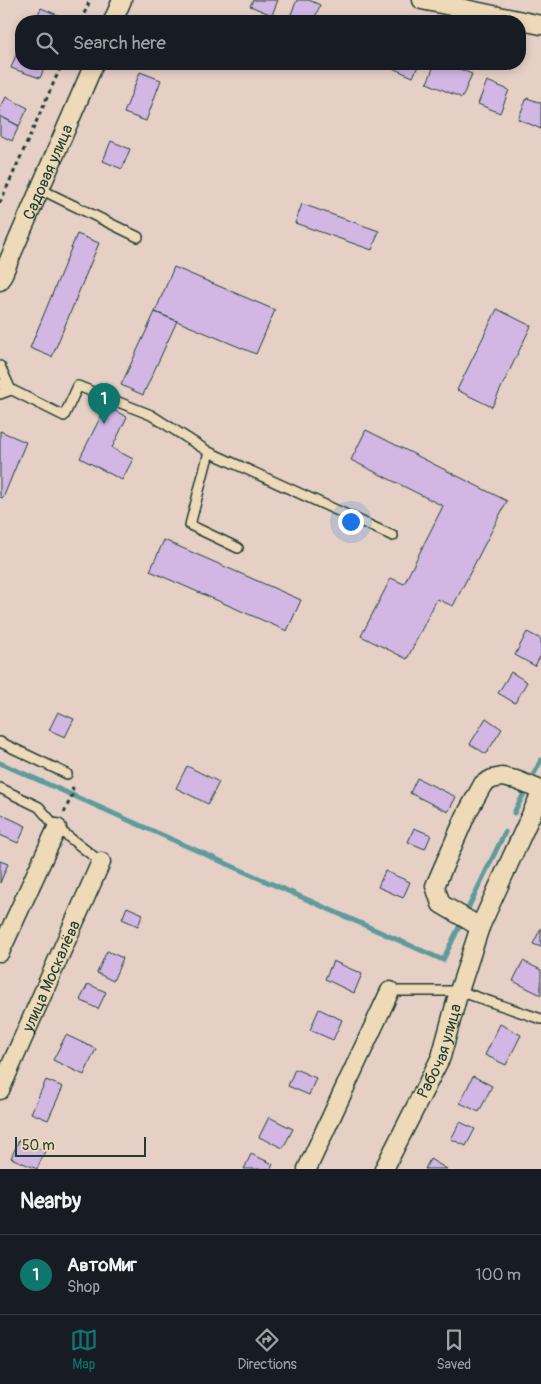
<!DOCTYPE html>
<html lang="en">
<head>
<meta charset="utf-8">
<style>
	:root { --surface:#171b24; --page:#242831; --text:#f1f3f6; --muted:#9ea1a6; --line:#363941; --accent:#0f766e }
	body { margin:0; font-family:Pangolin,sans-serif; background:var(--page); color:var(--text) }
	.scale { position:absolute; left:15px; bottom:12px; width:131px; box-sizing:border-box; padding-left:5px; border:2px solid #1f3d34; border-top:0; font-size:14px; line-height:18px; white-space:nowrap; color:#1f3d34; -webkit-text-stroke:4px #eedab8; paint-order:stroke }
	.you { position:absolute; left:350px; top:521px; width:18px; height:18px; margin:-12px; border:4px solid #fff; border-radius:50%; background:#1a73e8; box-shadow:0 0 0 8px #1a73e833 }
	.badge { display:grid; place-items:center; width:32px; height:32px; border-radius:50%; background:var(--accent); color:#fff; font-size:16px; font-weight:700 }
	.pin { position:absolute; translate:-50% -41px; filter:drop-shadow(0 1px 2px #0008) }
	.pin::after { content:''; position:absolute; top:26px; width:18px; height:15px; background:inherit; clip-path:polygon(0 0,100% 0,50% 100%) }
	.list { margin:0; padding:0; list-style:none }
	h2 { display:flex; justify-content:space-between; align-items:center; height:65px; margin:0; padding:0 20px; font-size:21px }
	h2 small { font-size:16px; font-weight:400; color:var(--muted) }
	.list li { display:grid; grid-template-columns:32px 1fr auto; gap:15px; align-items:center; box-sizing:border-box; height:80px; padding:0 20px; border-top:1px solid var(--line) }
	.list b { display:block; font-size:19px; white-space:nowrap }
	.list p { margin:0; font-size:16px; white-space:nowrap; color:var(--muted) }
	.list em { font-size:16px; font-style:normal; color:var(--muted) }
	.icon { flex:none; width:28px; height:28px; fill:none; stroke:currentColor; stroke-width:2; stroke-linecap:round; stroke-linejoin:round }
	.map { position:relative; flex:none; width:541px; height:1169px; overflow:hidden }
	.search { position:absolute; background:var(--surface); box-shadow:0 2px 8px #0003; left:15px; right:15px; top:15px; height:55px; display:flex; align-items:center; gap:12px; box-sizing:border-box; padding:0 18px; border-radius:20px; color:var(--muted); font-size:19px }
	.sheet { height:145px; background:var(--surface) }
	nav { display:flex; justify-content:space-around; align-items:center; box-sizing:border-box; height:70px; border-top:1px solid var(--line); background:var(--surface); font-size:14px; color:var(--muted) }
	nav a { display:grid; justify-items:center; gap:2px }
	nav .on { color:var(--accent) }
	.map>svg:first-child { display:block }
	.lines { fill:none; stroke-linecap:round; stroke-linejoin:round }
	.stream { stroke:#5f9b9c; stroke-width:5 }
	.building { fill:#d2b7e5; stroke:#1f3d34 }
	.lane-casing { stroke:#1f3d34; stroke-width:12 }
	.street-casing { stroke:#1f3d34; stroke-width:21 }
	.path { stroke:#1f3d34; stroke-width:3; stroke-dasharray:4 4; stroke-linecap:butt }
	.lane { stroke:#eedab8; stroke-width:9 }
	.street { stroke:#eedab8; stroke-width:18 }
	.labels { text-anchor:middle; stroke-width:4; stroke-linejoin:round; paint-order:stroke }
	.street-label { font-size:16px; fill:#1f3d34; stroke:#eedab8 }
</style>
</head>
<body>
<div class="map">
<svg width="541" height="1169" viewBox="0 0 541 1169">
	<rect width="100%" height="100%" fill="#e6d0c6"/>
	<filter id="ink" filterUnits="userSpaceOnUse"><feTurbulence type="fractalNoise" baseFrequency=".02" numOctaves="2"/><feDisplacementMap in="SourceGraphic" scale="10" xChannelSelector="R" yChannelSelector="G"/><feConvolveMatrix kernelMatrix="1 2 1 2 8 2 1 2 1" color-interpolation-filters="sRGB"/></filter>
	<g filter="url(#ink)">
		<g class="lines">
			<!-- stream -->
			<path class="stream" d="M0 763 443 960 505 832
				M514 813 541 760"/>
		</g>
		<!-- building -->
		<path class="building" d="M253 0H278L272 15 250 6Z
			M297 0H309L320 5 314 21H288Z
			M41 8 60 16 58 21H35Z
			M21 42V64H46L40 78 11 68Z
			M383 64H419L413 77Z
			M435 64H447L472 74 462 98 427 83Z
			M140 72 161 80 146 121 124 113Z
			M487 81 509 90 500 113 478 104Z
			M6 97 28 108 19 126 0 116V109Z
			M527 98 541 103V129L518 119Z
			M0 116 19 126 12 141 0 135Z
			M111 141 130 149 122 169 103 161Z
			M302 204 379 231 372 250 295 223Z
			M77 234 99 243 52 357 30 348Z
			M174 267 275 310 256 354 155 312Z
			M497 309 531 326 492 407 457 390Z
			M155 312 177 321 143 395 121 385Z
			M106 406 127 417 112 448 133 459 122 480 80 458Z
			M366 430 507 501 453 606 437 599 407 659 361 636 391 578 404 584 443 506 351 460Z
			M0 431 26 442 3 498 0 497Z
			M164 540 301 600 287 631 150 571Z
			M527 632 541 639V655L535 666 515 655Z
			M511 672 527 682 515 703 498 693Z
			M58 712 74 719 65 737 49 730Z
			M486 718 502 729 486 754 470 744Z
			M187 766 219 782 208 804 176 788Z
			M417 778 456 797 448 812 410 793Z
			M0 814 26 826 18 843 0 835Z
			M414 828 431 835 425 849 408 842Z
			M0 861 8 864 0 883Z
			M385 871 410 882 403 898 378 887Z
			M127 907 143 914 138 926 122 919Z
			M541 928V947L533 944Z
			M107 951 123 958 113 981 97 973Z
			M333 961 362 974 354 993 325 979Z
			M523 961 541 970V995L513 981Z
			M88 984 106 992 98 1009 80 1000Z
			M319 1009 342 1020 333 1040 310 1030Z
			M500 1024 521 1035 506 1065 485 1055Z
			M66 1035 96 1049 84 1075 53 1060Z
			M295 1069 316 1078 309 1095 288 1086Z
			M473 1076 492 1086 479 1112 460 1103Z
			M46 1080 63 1087 48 1120 31 1113Z
			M269 1117 293 1129 283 1148 259 1137Z
			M460 1122 475 1129 466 1146 451 1139Z
			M19 1140 45 1151 37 1169 11 1158Z
			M251 1154 273 1164 271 1169H244Z
			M430 1159 447 1169H425Z"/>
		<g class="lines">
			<defs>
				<path id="lane" d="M40 189 138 237
					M0 366 11 390 0 394
					M0 384 64 416 78 386 151 415 209 452 393 536
					M209 452 190 525 238 548
					M0 742 67 774
					M0 788 39 807 57 828 101 862
					M390 991H459L541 1019"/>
				<g id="street">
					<path d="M422 0 541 25"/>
					<path d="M113 21 122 0"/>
					<path id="s1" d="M0 281 94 64"/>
					<path d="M480 927 441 904 435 886 466 815 483 784 492 779 502 777 516 780 541 790"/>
					<path d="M0 952 57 828"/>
					<path id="s2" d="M0 1090 101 862"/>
					<path d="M307 1169 390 991"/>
					<path id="s3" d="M384 1169 441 1057 459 991 480 927 541 793"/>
				</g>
			</defs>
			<!-- lane casing -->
			<use href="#lane" class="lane-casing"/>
			<!-- street casing -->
			<use href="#street" class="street-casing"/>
			<!-- path -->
			<path class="path" d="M81 21 90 0
				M0 203 62 64
				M64 813 72 795 73 786"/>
			<!-- lane -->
			<use href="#lane" class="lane"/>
			<!-- street -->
			<use href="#street" class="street"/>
		</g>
	</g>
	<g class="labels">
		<!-- street labels -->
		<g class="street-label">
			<text dy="6" stroke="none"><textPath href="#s1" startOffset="119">Садовая улица</textPath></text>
			<text dy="6" stroke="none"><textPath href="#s2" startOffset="125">улица Москалёва</textPath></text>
			<text dy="6" stroke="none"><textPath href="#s3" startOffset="131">Рабочая улица</textPath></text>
		</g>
	</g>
</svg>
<div class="scale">50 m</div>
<div class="you"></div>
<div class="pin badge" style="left:104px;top:424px">1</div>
<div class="search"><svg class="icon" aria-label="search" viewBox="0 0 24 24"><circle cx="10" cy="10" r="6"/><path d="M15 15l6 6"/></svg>Search here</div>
</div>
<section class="sheet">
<h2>Nearby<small></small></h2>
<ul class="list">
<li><span class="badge">1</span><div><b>АвтоМиг</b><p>Shop</p></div><em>100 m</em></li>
</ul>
</section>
<nav>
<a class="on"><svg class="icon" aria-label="map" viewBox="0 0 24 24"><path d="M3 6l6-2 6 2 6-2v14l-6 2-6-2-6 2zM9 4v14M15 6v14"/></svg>Map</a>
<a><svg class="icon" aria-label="directions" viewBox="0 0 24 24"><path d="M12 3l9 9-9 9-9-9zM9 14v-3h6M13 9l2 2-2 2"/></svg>Directions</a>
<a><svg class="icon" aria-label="saved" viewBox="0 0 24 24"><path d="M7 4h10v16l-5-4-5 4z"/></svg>Saved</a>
</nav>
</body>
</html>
